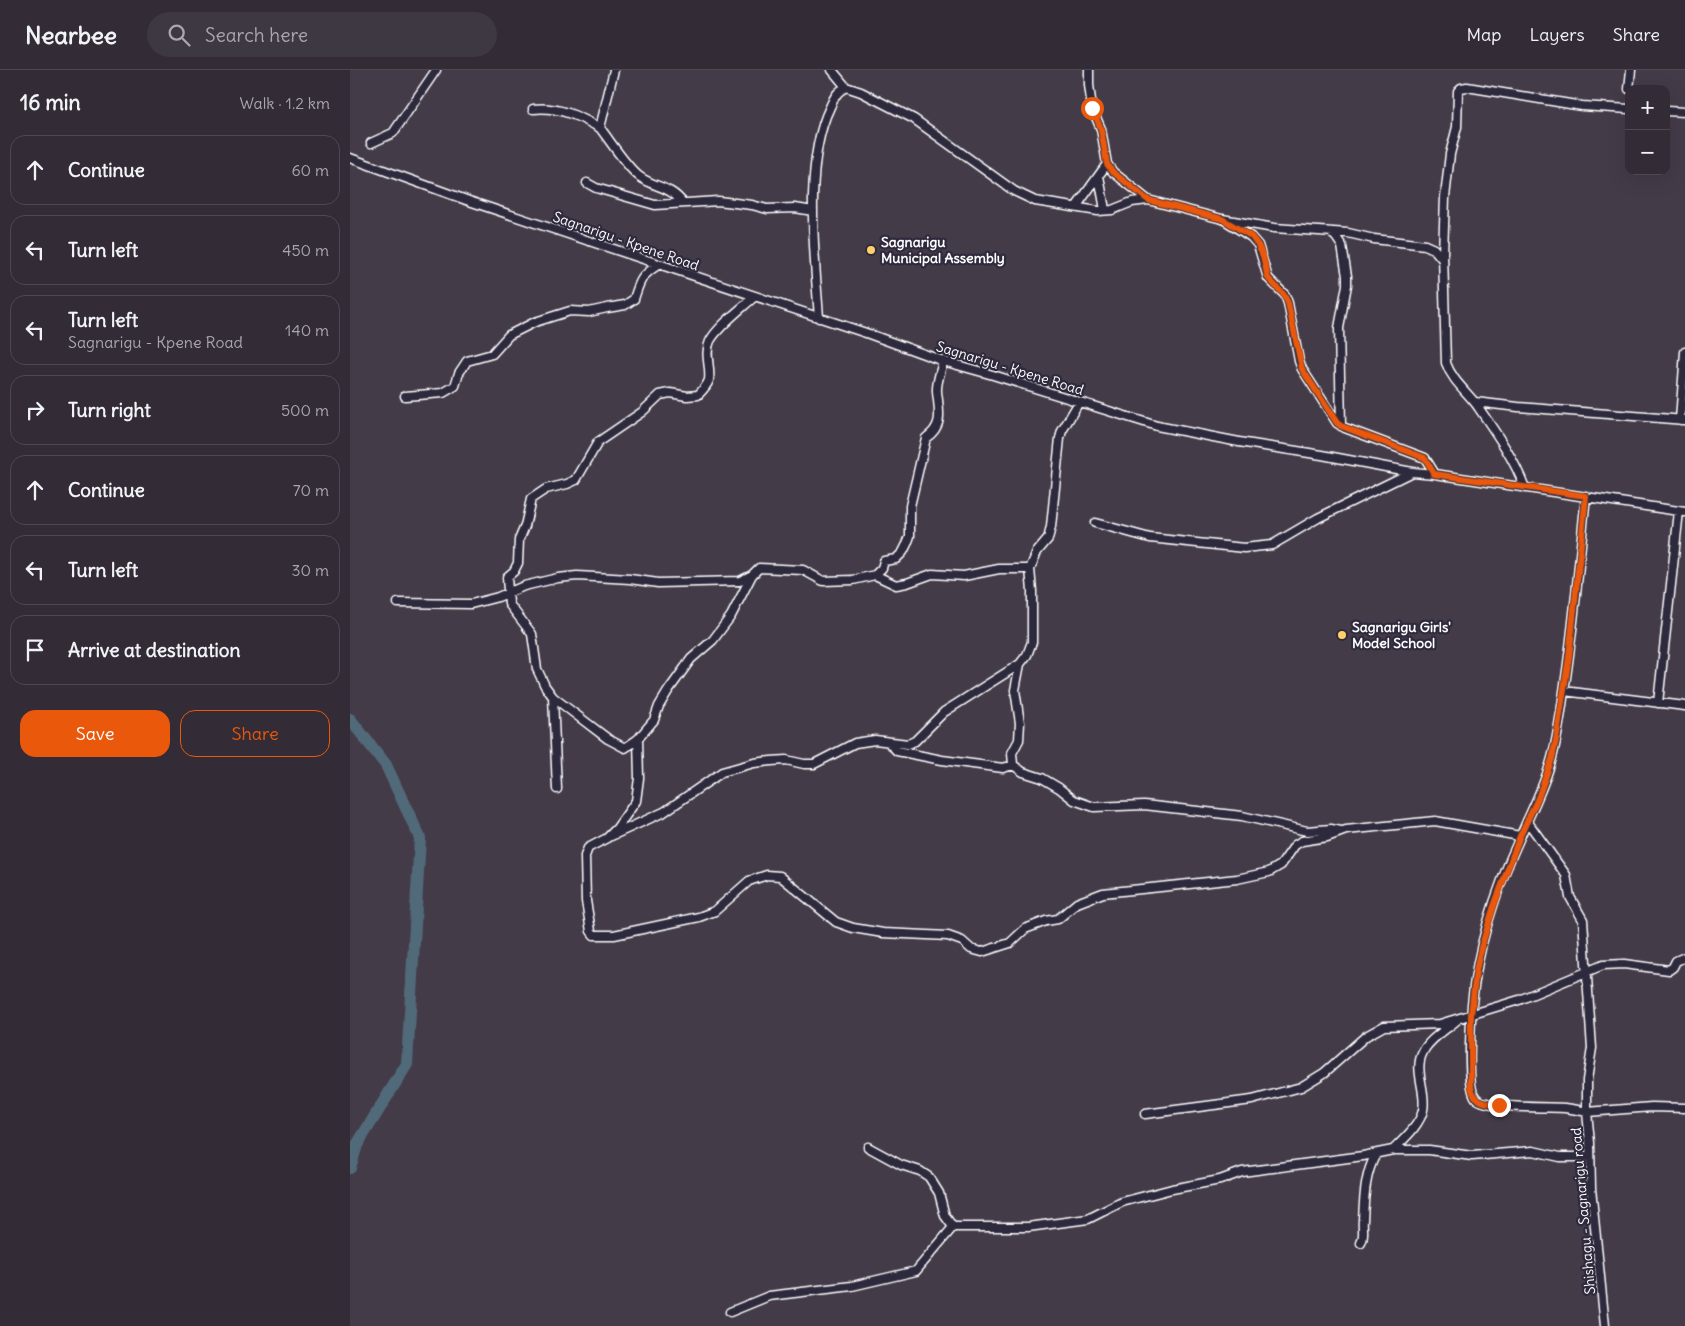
<!DOCTYPE html>
<html lang="en">
<head>
<meta charset="utf-8">
<style>
	:root { --surface:#332c36; --page:#3e3842; --text:#f1f3f6; --muted:#a9a7ad; --line:#4e4851; --accent:#ea580c }
	body { margin:0; font-family:Delius,sans-serif; background:var(--page); color:var(--text) }
	.controls { position:absolute; right:15px; top:15px; display:grid; overflow:hidden; border-radius:10px; box-shadow:0 5px 20px #0002 }
	.controls button { width:45px; height:45px; display:grid; place-items:center; padding:0; border:0; border-bottom:1px solid var(--line); background:var(--surface); color:var(--text); font:25px sans-serif }
	.stop { position:absolute; width:15px; height:15px; margin:-11px; border:4px solid #ea580c; border-radius:50%; background:#fff }
	.stop.end { background:#ea580c; border-color:#fff; box-shadow:0 1px 5px #0008 }
	.list { margin:0; padding:0; list-style:none }
	h2 { display:flex; justify-content:space-between; align-items:center; height:65px; margin:0; padding:0 20px; font-size:21px }
	h2 small { font-size:16px; font-weight:400; color:var(--muted) }
	.list li { display:grid; grid-template-columns:32px 1fr auto; gap:15px; align-items:center; box-sizing:border-box; height:70px; margin:0 10px 10px; padding:0 10px; border:1px solid var(--line); border-radius:15px }
	.list b { display:block; font-size:19px; white-space:nowrap }
	.list p { margin:0; font-size:16px; white-space:nowrap; color:var(--muted) }
	.list em { font-size:16px; font-style:normal; color:var(--muted) }
	.actions { display:flex; gap:10px; padding:15px 20px }
	.actions a { flex:1; padding:11px 0; border:1px solid var(--accent); border-radius:15px; text-align:center; font-size:18px; color:var(--accent) }
	.actions .main { background:var(--accent); color:#fff }
	.icon { flex:none; width:28px; height:28px; fill:none; stroke:currentColor; stroke-width:2; stroke-linecap:round; stroke-linejoin:round }
	.map { position:relative; flex:none; width:1335px; height:1256px; overflow:hidden }
	header { display:flex; align-items:center; gap:30px; box-sizing:border-box; height:70px; padding:0 25px; background:var(--surface); border-bottom:1px solid var(--line) }
	header strong { font-size:24px }
	nav { display:flex; gap:28px; margin-inline-start:auto; font-size:18px }
	.search { width:350px; height:45px; background:var(--page); display:flex; align-items:center; gap:12px; box-sizing:border-box; padding:0 18px; border-radius:28px; color:var(--muted); font-size:19px }
	main { display:flex }
	aside { flex:1; background:var(--surface) }
	.map>svg:first-child { display:block }
	.lines { fill:none; stroke-linecap:round; stroke-linejoin:round }
	.river { stroke:#516a7a; stroke-width:12 }
	.minor-casing { stroke:#fff; stroke-width:11 }
	.minor { stroke:#2f2a3d; stroke-width:8 }
	.route { stroke:#ea580c; stroke-width:6 }
	.poi-dot { fill:#ffd166; stroke:#2f2a3d; stroke-width:2 }
	.labels { text-anchor:middle; stroke-width:4.5; stroke-linejoin:round; paint-order:stroke }
	.street-label { font-size:14px; fill:#fff; stroke:#2f2a3d }
	.poi-label { font-size:14px; font-weight:bold; fill:#fff; stroke:#2f2a3d; text-anchor:start }
</style>
</head>
<body>
<header>
<strong>Nearbee</strong>
<div class="search"><svg class="icon" aria-label="search" viewBox="0 0 24 24"><circle cx="10" cy="10" r="6"/><path d="M15 15l6 6"/></svg>Search here</div>
<nav><a>Map</a><a>Layers</a><a>Share</a></nav>
</header>
<main>
<aside>
<h2>16 min<small>Walk · 1.2 km</small></h2>
<ul class="list">
<li><svg class="icon" aria-label="ahead" viewBox="0 0 24 24"><path d="M12 20V5M6 11l6-6 6 6"/></svg><div><b>Continue</b></div><em>60 m</em></li>
<li><svg class="icon" aria-label="left" viewBox="0 0 24 24"><path d="M17 20v-9H6M10 6l-5 5 5 5"/></svg><div><b>Turn left</b></div><em>450 m</em></li>
<li><svg class="icon" aria-label="left" viewBox="0 0 24 24"><path d="M17 20v-9H6M10 6l-5 5 5 5"/></svg><div><b>Turn left</b><p>Sagnarigu - Kpene Road</p></div><em>140 m</em></li>
<li><svg class="icon" aria-label="right" viewBox="0 0 24 24"><path d="M7 20v-9h11M14 6l5 5-5 5"/></svg><div><b>Turn right</b></div><em>500 m</em></li>
<li><svg class="icon" aria-label="ahead" viewBox="0 0 24 24"><path d="M12 20V5M6 11l6-6 6 6"/></svg><div><b>Continue</b></div><em>70 m</em></li>
<li><svg class="icon" aria-label="left" viewBox="0 0 24 24"><path d="M17 20v-9H6M10 6l-5 5 5 5"/></svg><div><b>Turn left</b></div><em>30 m</em></li>
<li><svg class="icon" aria-label="arrive" viewBox="0 0 24 24"><path d="M6 21V4h12l-3 4 3 4H6"/></svg><div><b>Arrive at destination</b></div></li>
</ul>
<div class="actions"><a class="main">Save</a><a>Share</a></div>
</aside>
<div class="map">
<svg width="1335" height="1256" viewBox="0 0 1335 1256">
	<rect width="100%" height="100%" fill="#443b48"/>
	<filter id="ink" filterUnits="userSpaceOnUse"><feTurbulence type="fractalNoise" baseFrequency=".02" numOctaves="2"/><feDisplacementMap in="SourceGraphic" scale="10" xChannelSelector="R" yChannelSelector="G"/><feConvolveMatrix kernelMatrix="1 2 1 2 8 2 1 2 1" color-interpolation-filters="sRGB"/></filter>
	<g filter="url(#ink)">
		<g class="lines">
			<!-- river -->
			<path class="river" d="M0 649 36 695 70 768 57 994 7 1075 0 1098"/>
			<defs>
				<path id="minor" d="M482 0 496 17 511 22 564 49 664 121 685 131 748 141 762 140 782 132 798 130 872 149 924 158 998 163 1024 169 1075 175 1084 179 1093 190
					M739 0V15L742 38 751 59 757 94 763 102 798 130
					M1279 19 1281 0
					M183 39C207 36 229 46 250 58L264 0
					M1316 41 1335 42
					M250 58C261 72 277 98 290 107 306 118 320 116 333 133
					M21 73 43 63 86 0
					M0 88 119 131 519 264 593 291 643 305 807 356 889 372 972 385 1062 402 1085 404 1335 442
					M749 106 755 140
					M237 113 246 118 305 135 368 131 402 135 417 139 445 138 463 141
					M726 137 757 94
					M876 151 901 167 908 175 918 208 935 225 938 233 949 291 952 299 987 353 995 358 1075 388 1085 404
					M980 162 986 167 992 176 997 206V215L989 258 991 356
					M404 227C391 239 368 256 360 271 354 284 361 297 359 310 357 316 352 321 348 325L337 326 320 323 310 325 292 342 248 372 226 410 217 414 196 419 181 429 175 456 169 470 168 493 164 501 157 507 159 534 182 564 187 599 195 616 203 627 212 634 258 669 275 678 288 669 304 650 309 636 318 621 341 589 363 570 381 546 402 505 409 498 453 500 473 511 503 510 525 505 532 498 534 491 546 489 553 482 557 474 560 466V436L576 368C594 356 589 341 587 322 586 313 591 301 593 291
					M469 248C465 188 453 92 480 37 482 33 484 27 487 24 489 21 493 19 496 17
					M55 326 93 323 105 316 109 303 117 291 142 284 159 265 185 252 220 241 239 242 257 238 275 235 284 229C290 210 291 206 308 195
					M729 332 712 361 710 368 701 457 698 469 687 482 680 499 682 521V572L677 585 670 594 665 620 670 653 669 670 662 683 663 695 673 702 692 708 709 718 724 730 744 737 794 735 892 746 957 761 981 759 991 761
					M1125 332 1168 337 1335 350
					M1330 350 1335 282
					M1175 418C1164 388 1144 360 1126 334 1115 320 1102 310 1096 293L1093 184 1095 127 1100 84 1107 57 1108 21 1111 18 1117 17 1232 36 1279 39
					M1236 426C1229 491 1224 557 1214 621 1211 643 1208 666 1202 688 1195 715 1182 739 1171 765 1147 817 1127 877 1122 934 1121 950 1116 1018 1126 1028 1136 1039 1198 1037 1215 1038 1222 1039 1229 1040 1237 1042L1240 1073 1241 1118 1255 1256
					M745 453 800 468 894 478 922 475 968 448 1062 402
					M525 505 546 515 557 513 582 504 614 506 649 499H680
					M48 533 121 534 148 527 174 516 208 508 227 506 280 509 308 513 390 511 402 505
					M1214 621 1335 636
					M203 627 207 719
					M1308 633 1329 441
					M288 669 289 708 286 731 267 758 257 768 238 778 235 786 236 831 241 861 244 865H264L349 847 365 841 399 811 417 805 430 806 486 852 503 858 533 863 598 866 612 871 621 879 632 882 660 873 675 859 696 851 708 849 727 833 753 823 887 809 919 802 931 795 945 775 952 771 977 767 996 760 1085 751 1170 766
					M539 673 547 681 592 690 653 698 663 695
					M1177 751 1216 805 1220 827 1233 850 1242 978 1237 1010V1042L1302 1037 1335 1038
					M261 766 314 742 372 702 404 693 421 691 436 690 454 694H464L505 673 525 670 558 674 565 671 594 642 670 594
					M795 1044 902 1030 951 1017 974 1003 1016 966 1034 956 1090 954 1169 930 1253 895 1274 894 1319 900 1323 897 1326 891 1335 887
					M518 1077 551 1095 570 1101 579 1107 589 1123 595 1146 603 1157
					M1043 1080C1054 1069 1070 1055 1073 1040 1077 1021 1063 1000 1073 982 1079 969 1096 960 1107 950
					M1011 1173C1015 1166 1012 1158 1013 1150 1014 1128 1015 1103 1026 1084
					M380 1242 419 1226 502 1216 566 1201 603 1157H678L738 1149 772 1132 822 1119 870 1110 892 1102 1013 1086 1043 1080H1079L1122 1086 1183 1081 1210 1087H1240"/>
			</defs>
			<!-- minor casing -->
			<use href="#minor" class="minor-casing"/>
			<!-- minor -->
			<use href="#minor" class="minor"/>
		</g>
	</g>
	<g class="lines" filter="url(#ink)">
		<!-- route -->
		<path class="route" d="M742 38 751 59 757 94 763 102 798 130 872 149 901 166 908 175 913 186 918 208 934 225 938 233 952 299 987 353 991 356 1075 388 1084 404 1236 426 1219 587 1206 670 1202 689 1188 728 1170 766 1144 836 1131 878 1126 901 1121 945V1017C1124 1032 1136 1033 1149 1035"/>
	</g>
	<!-- markers -->
	<g class="poi-dot">
		<circle cx="521" cy="180" r="5"/>
		<circle cx="992" cy="565" r="5"/>
	</g>
	<g class="labels">
		<!-- street labels -->
		<g class="street-label">
			<text transform="translate(276 171) rotate(19)" y="5">Sagnarigu - Kpene Road</text>
			<text transform="translate(660 298) rotate(17)" y="5">Sagnarigu - Kpene Road</text>
			<text transform="translate(1233 1141) rotate(-95)" y="5">Shishagu - Sagnarigu road</text>
		</g>
		<!-- poi labels -->
		<g class="poi-label">
			<text x="531" y="177">Sagnarigu<tspan x="531" dy="16">Municipal Assembly</tspan></text>
			<text x="1002" y="562">Sagnarigu Girls'<tspan x="1002" dy="16">Model School</tspan></text>
		</g>
	</g>
</svg>
<div class="controls">
<button>+</button>
<button>−</button>
</div>
<div class="stop" style="left:742px;top:38px"></div>
<div class="stop end" style="left:1149px;top:1035px"></div>
</div>
</main>
</body>
</html>
